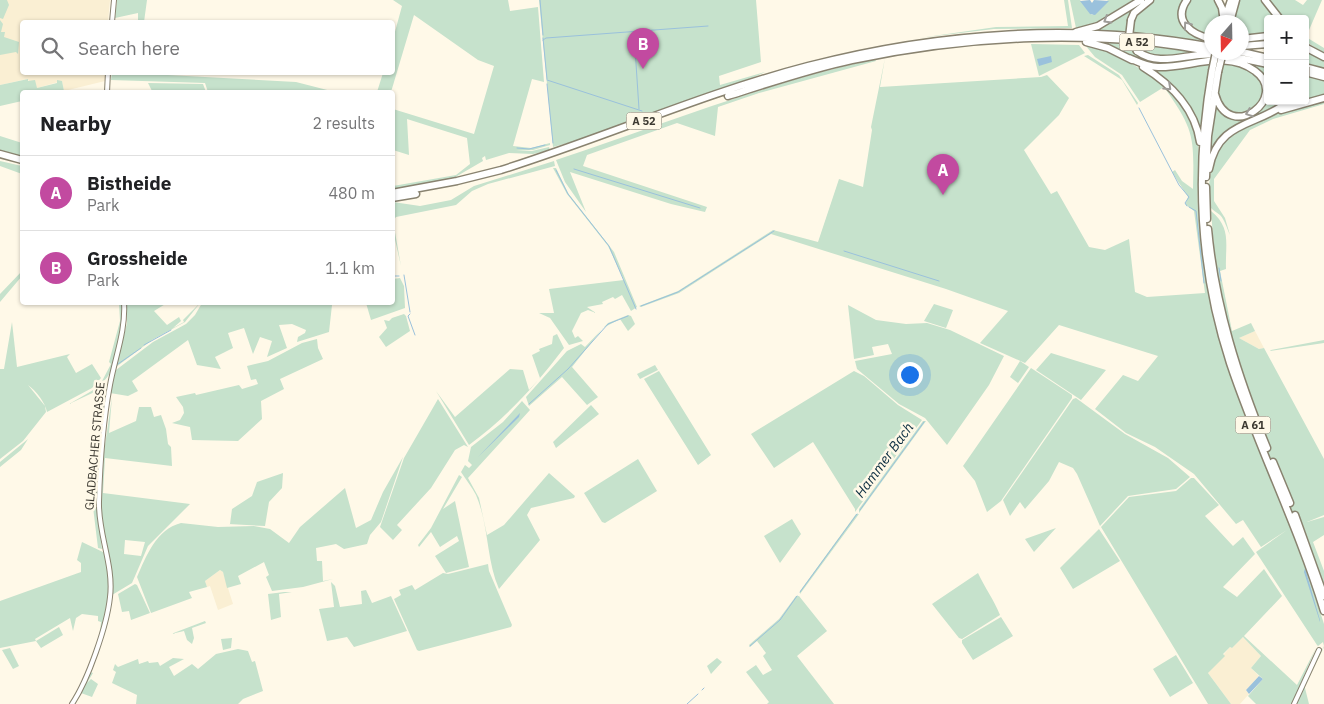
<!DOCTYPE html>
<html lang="en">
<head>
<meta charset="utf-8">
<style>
	:root { --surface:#fff; --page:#f2f2f2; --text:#202124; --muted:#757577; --line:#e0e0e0; --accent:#c24aa0 }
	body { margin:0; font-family:"IBM Plex Sans",sans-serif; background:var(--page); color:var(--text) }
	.controls { position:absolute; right:15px; top:15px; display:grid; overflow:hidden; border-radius:5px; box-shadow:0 1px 4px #0004 }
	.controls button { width:45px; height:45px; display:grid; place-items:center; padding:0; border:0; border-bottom:1px solid var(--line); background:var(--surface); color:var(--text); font:25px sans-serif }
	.compass { position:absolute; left:1204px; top:15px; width:45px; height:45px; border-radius:50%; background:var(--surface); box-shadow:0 1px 4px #0004; rotate:200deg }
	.you { position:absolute; left:909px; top:374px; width:18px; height:18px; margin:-12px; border:4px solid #fff; border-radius:50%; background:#1a73e8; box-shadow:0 0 0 8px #1a73e833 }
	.badge { display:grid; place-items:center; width:32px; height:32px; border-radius:50%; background:var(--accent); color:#fff; font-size:16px; font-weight:700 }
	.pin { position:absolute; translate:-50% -41px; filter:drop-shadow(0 1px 2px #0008) }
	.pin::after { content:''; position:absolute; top:26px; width:18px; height:15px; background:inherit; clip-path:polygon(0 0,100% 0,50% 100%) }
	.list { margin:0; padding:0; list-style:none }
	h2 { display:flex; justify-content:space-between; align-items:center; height:65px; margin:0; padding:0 20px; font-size:21px }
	h2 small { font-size:16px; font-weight:400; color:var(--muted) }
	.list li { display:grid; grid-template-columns:32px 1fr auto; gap:15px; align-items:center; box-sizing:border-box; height:75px; padding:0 20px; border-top:1px solid var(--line) }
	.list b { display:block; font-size:19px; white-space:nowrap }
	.list p { margin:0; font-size:16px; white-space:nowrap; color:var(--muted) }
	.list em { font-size:16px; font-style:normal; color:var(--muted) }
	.icon { flex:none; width:28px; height:28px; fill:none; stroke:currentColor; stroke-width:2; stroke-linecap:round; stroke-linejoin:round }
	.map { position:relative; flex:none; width:1324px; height:704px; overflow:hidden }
	.search { position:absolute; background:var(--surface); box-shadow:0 1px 4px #0004; left:20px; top:20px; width:375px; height:55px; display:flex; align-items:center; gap:12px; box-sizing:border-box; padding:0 18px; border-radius:5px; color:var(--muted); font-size:19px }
	.panel { position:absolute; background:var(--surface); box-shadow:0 1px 4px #0004; left:20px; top:90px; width:375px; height:215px; border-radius:5px }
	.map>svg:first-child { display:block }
	.built { fill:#faefd3 }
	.green { fill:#c6e2cc; fill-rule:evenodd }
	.water { fill:#9ac1dc }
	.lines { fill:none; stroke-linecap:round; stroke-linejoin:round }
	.stream { stroke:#9ac1dc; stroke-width:1 }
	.secondary-casing { stroke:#898370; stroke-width:6 }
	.highway-casing { stroke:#898370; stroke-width:9 }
	.secondary { stroke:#fff; stroke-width:4 }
	.highway { stroke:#fff; stroke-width:6 }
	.highway-bridge-casing { stroke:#898370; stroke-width:9; stroke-linecap:butt }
	.highway-bridge { stroke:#fff; stroke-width:6 }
	.oneway { stroke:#9e9c98 }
	.labels { text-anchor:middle; stroke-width:5; stroke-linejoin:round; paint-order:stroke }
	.shield { fill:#fff9e8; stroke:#777369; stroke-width:1 }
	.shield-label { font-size:11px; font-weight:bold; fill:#3d3a32 }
	.street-label { font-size:12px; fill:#3d3a32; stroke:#fff9e8 }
	.water-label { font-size:14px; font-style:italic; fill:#0b2d40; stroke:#fff9e8 }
</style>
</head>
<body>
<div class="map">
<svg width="1324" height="704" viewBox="0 0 1324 704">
	<rect width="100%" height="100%" fill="#fff9e8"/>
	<!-- built -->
	<path class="built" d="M0 0H110L108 22H22V72L105 73V81L64 91 62 81 37 88 27 79 0 85Z
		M1255 331 1264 348 1259 349 1239 338Z
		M220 570 223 572 233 604 218 610 210 586 207 587 205 581Z
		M1243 637 1261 656 1251 668 1259 676 1246 690 1249 694 1240 704H1231L1208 673 1230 647 1232 648Z"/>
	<!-- green -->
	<path class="green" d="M0 0H7L9 5 3 19 0 18Z
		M117 0H147L144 22H138V13L115 18Z
		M393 0H508L510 11 538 7 544 82 532 79 513 146 531 148 550 143V145L533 150H516L532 151 549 147 550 150 533 154 509 153 486 160 485 156 482 158 483 161 452 179 393 191V186L456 175 470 164 467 138 407 119 409 155 393 150V109L474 134 494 66 478 60 414 15 391 92H377L383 73 392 72 393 39 402 6Z
		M539 0H756L761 62 719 76 720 85 765 72 737 85 590 137 553 147Z
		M1064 0H1068L1072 28 994 29 919 38 996 27 1068 26Z
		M1070 0H1080L1092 15 1108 0H1133L1097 22 1076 28Z
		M1145 0 1129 19 1126 33 1088 31Z
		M1153 0H1186L1184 24 1211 40V43L1131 33 1136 15Z
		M1190 0H1215C1220 6 1223 14 1220 22H1212L1211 38 1201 35 1185 22 1184 10Z
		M1240 0H1264L1279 19H1268V35L1242 38V22H1233Z
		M1269 0H1295L1303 5 1307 0H1322L1306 37 1324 48V53L1305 41V19H1283Z
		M0 20 3 24 1 32H5L4 37 19 42 18 54 16 52 0 55Z
		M1101 42 1129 44 1141 57 1212 56 1211 60 1177 64 1149 65Z
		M1031 44 1079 45 1085 53 1039 76Z
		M1085 45C1104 47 1121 57 1137 67 1157 78 1182 97 1192 119 1204 146 1196 180 1198 209 1200 237 1204 265 1209 292L1215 261 1211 211C1232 228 1225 245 1226 269L1220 271 1232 331 1251 323 1255 331 1239 338 1259 349 1264 348 1324 459V515L1307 522 1324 517V535L1313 542 1324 571V586L1303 525 1293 528 1324 624V647L1307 682 1324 646 1323 642 1318 646 1317 645 1256 552 1287 530 1261 547 1243 520 1236 524 1194 474 1155 447 1126 433 1095 409 1123 375 1138 381 1158 356 1059 325 1025 363 980 343 1008 311 946 289 771 234 679 293 641 307 639 306 678 291 773 230 818 242 839 179 863 187 872 130 871 127 885 58 880 87 1041 77 1047 75 1069 98 1059 115 1024 150 1051 194 1057 191 1089 247 1105 250 1129 239 1135 292 1147 297 1205 293 1194 211 1185 204 1188 197 1172 172 1175 170 1182 181 1193 189C1194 137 1195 131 1164 87L1140 102 1122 75 1095 57Z
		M1135 45 1201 52 1170 58 1144 55Z
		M1305 48 1324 59V70L1308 65 1305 59Z
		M1088 55 1119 75 1138 103 1137 105 1122 80 1084 56Z
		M1225 57 1268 66V101H1288L1238 124 1209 156 1215 96 1217 103 1240 117 1264 102 1262 77Z
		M875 59 876 61 759 93 718 107 715 136 677 123 587 155 583 166 707 207 705 212 671 204 570 172 586 212 565 182 556 160C662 125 765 83 875 59Z
		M1210 63 1200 133 1195 119 1150 68Z
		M1223 63C1244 67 1254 67 1264 88L1260 104 1244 114C1211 110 1218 88 1223 63Z
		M112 72 296 82 335 92H208L205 83 111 80Z
		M1309 76 1324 80V98L1286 106 1293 101H1305V87Z
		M28 79V81L35 80 37 88 57 83V80L62 81 64 91 22 92V101L0 106V85Z
		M148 83 203 84 206 92H159L152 91Z
		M1324 100V104L1273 119 1250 130 1214 179V201L1225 218 1230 235C1227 229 1225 220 1220 215 1217 213 1213 210 1211 208 1207 201 1209 185 1210 177 1219 119 1276 113 1324 100Z
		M0 136 22 143V159L0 153Z
		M0 161 22 166V174L0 166Z
		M554 161 555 166 488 184 472 191 456 205 396 217 393 221 401 266 393 231V202L420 206 451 200 474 186Z
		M553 168H556L568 193 614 252 637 307 631 311 622 295 615 299 613 297 602 302 603 304 587 307 596 313 588 310 581 313 572 331 575 338 578 336 583 341 569 345 550 318 539 313H554L549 289 624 280 608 246 567 194Z
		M22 271V276L0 302V294Z
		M400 278 404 286 405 308 371 320 366 303 392 302 393 279Z
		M119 303H123C123 322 119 373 101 383L111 364 109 362 120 321Z
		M127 303H167L154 311 167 325 179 317 181 321 173 328 184 322 183 320 200 303 185 322 152 340 116 367 127 323Z
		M202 303H336L332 305 329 332 297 342 298 337 305 333 306 330 292 324 279 325 287 348 267 357 272 341 260 337 253 354 244 328 228 333 233 348 215 357 221 369 197 365 188 340 132 381 138 391 128 396 110 393 116 370 153 342 186 324 195 315Z
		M934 304 953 310 946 328 924 321Z
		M848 305 876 320 906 324 927 323 950 330 1004 356 989 385 947 445 925 418 899 404 857 369 855 361 892 354 888 344 872 347 874 355 854 359Z
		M404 314 406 316 410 331 386 347 379 337 387 328 384 320 389 321 392 318Z
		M628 315 631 316 635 324 628 331 620 319 603 328 572 367 598 397 587 405 562 377 529 406 526 397 567 351 581 344 585 347 608 323Z
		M12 322 17 367 70 354 67 357 76 373 92 364 101 378 92 388 47 412C45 402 36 391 28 385L45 406 46 412 23 441 0 459V369H4Z
		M557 334 564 348C535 386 508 416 469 445L436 391 455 417 510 369 523 370 529 390 540 378 532 355 540 351 539 349 552 344 553 336Z
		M317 339 318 348 323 359 280 379 284 389 261 401 262 419 238 441 192 440 190 427 172 423 180 420 184 413 183 407 176 397 195 393 196 395 239 385 242 389 258 384 256 379 251 380 247 366 268 361 302 343Z
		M1324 340V343L1270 351 1271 350Z
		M1051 353 1106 370 1081 400 1036 370Z
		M1020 361 1029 367 1018 383 1010 377Z
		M655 365 658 370 640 379 637 374Z
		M1031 368 1072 395V398L1001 501 987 512 975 481 963 466Z
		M659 371 711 455 698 465 644 379Z
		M854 371 864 376 898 405 922 420 855 512V509L813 442 774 468 751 434Z
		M102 385H106L107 387 97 510 102 549 98 548 93 507 103 388 69 404Z
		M112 397 109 433 136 421 139 407H151L154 417 161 415 166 429 168 444 171 447 172 466 105 458 103 493 190 504 148 546 132 583 112 595 111 568 100 514 104 452ZM125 540 145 542 141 556 124 554Z
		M1076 398 1125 434 1168 458 1190 477 1176 489 1128 496 1100 526 1077 474 1073 468 1059 462 1049 481 1025 509 1020 502 1010 516 1003 500 1073 399Z
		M438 399 468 447 464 445 455 450 431 488 397 525 402 530 393 540 380 527 404 458Z
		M522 401 530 410 468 478 479 498 487 535 504 525 549 473 575 496 574 498 531 508 527 515 540 540 499 589C486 559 489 525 476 495 472 487 466 480 461 472L465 465 469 468 472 465 468 461 471 447 503 422Z
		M591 405 599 414 556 448 553 442Z
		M923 421H926L859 513V509Z
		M28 439 21 450 0 467V462Z
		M403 457 381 522 370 535 367 544 344 549 336 544 316 548 317 561H322L323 581 333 579 303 587 272 591 266 577 269 575 264 562 238 576 241 584 227 588 223 572 220 570 205 581 207 587 189 592 192 598 151 613 137 577C146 557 156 529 181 523L218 527 254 526 270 529 289 543 300 527 345 488 356 528 371 520 383 492Z
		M638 459 657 491 605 523 602 522 584 493Z
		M283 473 282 488 269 502 265 526 228 524H230L232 509 252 496 257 482Z
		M459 475 462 477 443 509 455 501 469 567 446 573 435 556 459 541 457 536 440 547 431 532 419 547 418 545 431 528Z
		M1191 478H1194L1219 505 1205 516 1233 546 1243 537 1255 554 1223 587 1237 597 1264 569 1282 596 1244 636 1297 685 1316 648 1292 704H1256L1248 696 1263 679 1251 668 1261 656 1243 637 1232 648 1230 647 1223 654 1225 656 1208 673 1231 704H1208L1101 527 1129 497 1176 491Z
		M856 514H859L800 594V591Z
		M792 519 801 534 780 563 764 536Z
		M1056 528 1034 552 1025 539Z
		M1099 529 1120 561 1073 589 1060 568Z
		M82 542 105 553C112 580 108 605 100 632L101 622 98 621V616L82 614 76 618 73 631 70 618 35 639 36 641 59 627 63 635 41 648 36 641 0 648V601L81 572V563L77 560Z
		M488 564 489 571 512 625 511 627 419 651 417 650 394 599 401 595 399 590 412 585 415 590 443 573 448 574Z
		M978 573C985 588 994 600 1000 615L962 639 959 638 932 604Z
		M331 582 335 586 340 607 362 604 361 591 366 590 372 603 391 596 407 631 354 647 347 637 327 641 319 609 334 607Z
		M135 584 137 585 150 613 131 620 129 611 122 612 118 594Z
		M284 592H292L279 594 281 617 271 620 268 594Z
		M796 596H799L827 631 797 656 834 704H767L769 702 746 672 756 665 763 675 772 670 763 656 766 653 757 641 750 647 749 645 779 619Z
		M1001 617 1013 636 973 660 962 643V640Z
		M205 621 206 623 192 628 194 638 192 644 187 640 184 631 171 634Z
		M232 638 231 648 223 650 221 639Z
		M10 648 19 666 13 669 2 650Z
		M238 649 248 651 252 662 255 661 263 691 243 699 238 704H136L137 695 112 683 116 672 113 670 115 664 118 667 138 659 139 664 148 661 149 663 158 662 160 666 173 658 184 659 169 667 174 676 192 664 198 669 216 654Z
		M1176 655 1193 683 1170 697 1153 669Z
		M717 658 722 662 711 674 707 666Z
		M90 672 93 673 87 683 91 679 98 684 92 697 81 693Z
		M1304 684 1309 704H1296Z"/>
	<!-- water -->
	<path class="water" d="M1090 0 1092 3 1094 0 1109 1 1095 15 1090 14 1080 1Z
		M1051 56 1052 62 1039 66 1037 59Z
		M520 413 519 417 478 457Z
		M1305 568 1320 620V622L1304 572Z
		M1259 676 1263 679 1249 694 1246 690Z"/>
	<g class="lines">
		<!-- stream -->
		<path class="stream" d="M540 0 543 35
			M634 33 639 109
			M543 38 547 79
			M543 40 546 38 708 26
			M547 80 642 111
			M547 84 553 143
			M1139 108 1179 185 1189 197 1185 203 1187 206
			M517 148 529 149 545 145
			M574 169 700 208
			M556 170 568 194 609 246 636 309
			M1189 207 1196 211 1204 283
			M844 251 939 281
			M1219 268 1221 281
			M404 275 410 312
			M392 276H399
			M641 306 678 292 774 231
			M410 314 408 316 415 335
			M144 345 171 330
			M118 364 141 348
			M529 404 568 369 608 324 628 316
			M860 510 924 422
			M800 592 857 514
			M750 646 780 620 797 596
			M702 690 704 688
			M687 704 698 694"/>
		<defs>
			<path id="secondary" d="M112 22 114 0
				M107 92 108 72
				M72 704C88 680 107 626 110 597 114 565 98 534 99 502 100 465 103 422 110 385 115 357 126 331 124 302
				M1294 704 1319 650"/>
			<path id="highway" d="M1187 0C1172 21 1192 35 1212 39
				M1218 0 1222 8 1224 22
				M1265 0 1280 19
				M1225 18 1231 0
				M1131 20 1134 13 1150 0
				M1230 22 1236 0
				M1076 32 1098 26 1141 0
				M1242 39 1268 36
				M1086 42 1108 48 1132 60
				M1242 46 1268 44
				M1305 47 1324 57
				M1137 51C1156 65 1178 57 1199 55 1208 54 1218 55 1227 55
				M1242 52 1268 58
				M1225 55 1268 64
				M1129 58C1138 62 1148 67 1158 67 1190 68 1226 49 1255 71 1291 97 1229 145 1215 94
				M1143 67C1171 84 1195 109 1200 142
				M1305 67 1324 72
				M1212 71C1195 168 1199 268 1230 363 1258 447 1298 526 1324 611
				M1305 72 1324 77
				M728 96C769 83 810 69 852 60 967 36 1095 28 1212 52
				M1281 110 1324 98
				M0 154 22 160
				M1209 169C1218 119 1258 127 1289 101
				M1206 177 1208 136 1218 72
				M1206 187 1207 219
				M392 193 457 181 501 170C603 138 704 93 808 66 939 32 1078 22 1212 47
				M392 198 416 194
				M1208 229C1215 306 1238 377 1267 448
				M1273 462 1290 503
				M1295 515 1324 596"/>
		</defs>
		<!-- secondary casing -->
		<use href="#secondary" class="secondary-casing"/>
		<!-- highway casing -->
		<use href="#highway" class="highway-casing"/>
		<!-- secondary -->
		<use href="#secondary" class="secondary"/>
		<!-- highway -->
		<use href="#highway" class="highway"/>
		<defs>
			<path id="highway-bridge" d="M1131 20 1129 37 1137 51
				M1305 67V77
				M1212 71 1216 52
				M1218 72 1223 52"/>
		</defs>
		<!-- highway-bridge casing -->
		<use href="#highway-bridge" class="highway-bridge-casing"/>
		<!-- highway-bridge -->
		<use href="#highway-bridge" class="highway-bridge"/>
	</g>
	<!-- one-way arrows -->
	<defs><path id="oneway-chevron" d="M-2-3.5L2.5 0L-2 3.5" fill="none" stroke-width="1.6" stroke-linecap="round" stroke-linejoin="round" transform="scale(1.25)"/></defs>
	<g class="oneway">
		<use href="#oneway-chevron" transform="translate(1107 20) rotate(149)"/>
		<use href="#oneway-chevron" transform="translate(1187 25) rotate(-127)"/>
		<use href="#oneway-chevron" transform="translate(1168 87) rotate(43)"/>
		<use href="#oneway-chevron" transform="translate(1249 113) rotate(159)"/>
	</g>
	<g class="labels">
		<!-- shield labels -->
		<g class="shield">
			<rect x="1119.5" y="33.5" width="35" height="17" rx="4"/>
			<rect x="626.5" y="112.5" width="35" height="17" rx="4"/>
			<rect x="1235.5" y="416.5" width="35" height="17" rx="4"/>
		</g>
		<g class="shield-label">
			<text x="1137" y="46">A 52</text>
			<text x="644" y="125">A 52</text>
			<text x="1253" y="429">A 61</text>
		</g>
		<!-- street labels -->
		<g class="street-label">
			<text transform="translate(95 446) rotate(-85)" y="4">GLADBACHER STRASSE</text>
		</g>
		<!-- water labels -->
		<g class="water-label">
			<text transform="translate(884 460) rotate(-54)" y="5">Hammer Bach</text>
		</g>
	</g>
</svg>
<div class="controls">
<button>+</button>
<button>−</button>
</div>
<svg class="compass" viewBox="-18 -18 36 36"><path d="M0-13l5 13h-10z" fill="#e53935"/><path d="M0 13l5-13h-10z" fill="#757577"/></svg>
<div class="you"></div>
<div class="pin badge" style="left:943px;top:195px">A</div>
<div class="pin badge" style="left:643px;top:69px">B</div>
<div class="search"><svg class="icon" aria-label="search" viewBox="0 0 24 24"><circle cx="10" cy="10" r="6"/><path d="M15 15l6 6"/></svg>Search here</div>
<section class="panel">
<h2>Nearby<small>2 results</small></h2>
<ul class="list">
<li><span class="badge">A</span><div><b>Bistheide</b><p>Park</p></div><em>480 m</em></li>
<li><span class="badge">B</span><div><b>Grossheide</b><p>Park</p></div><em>1.1 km</em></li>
</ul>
</section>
</div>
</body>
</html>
